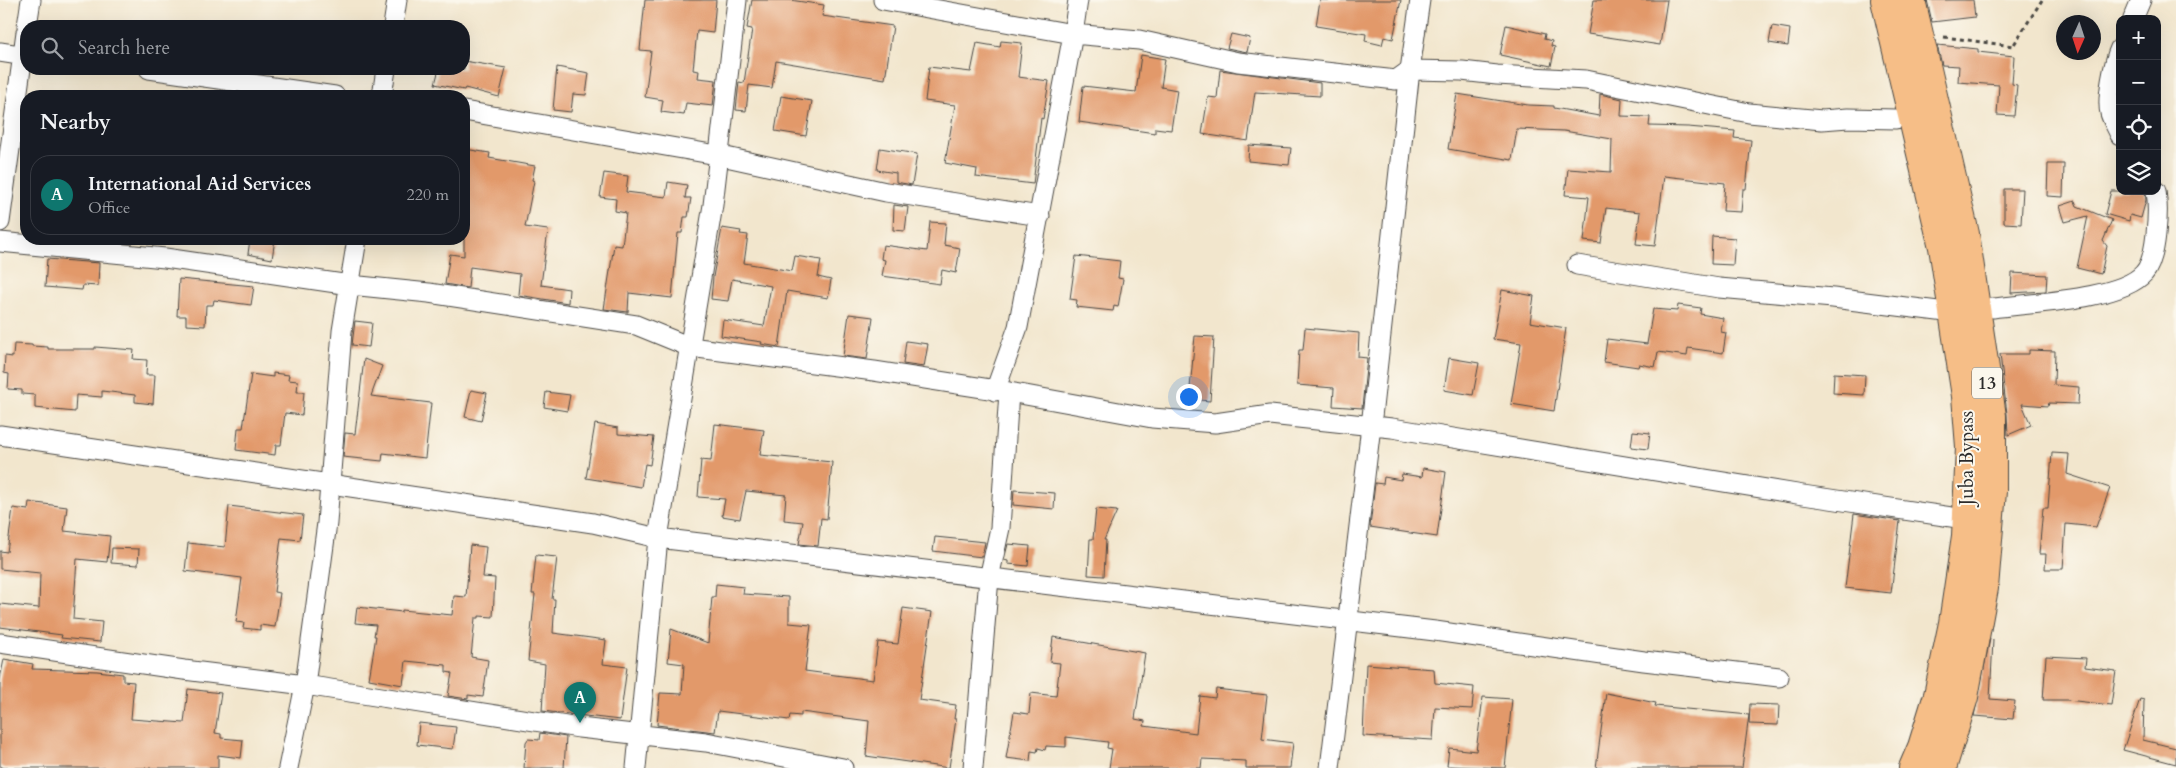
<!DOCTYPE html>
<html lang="en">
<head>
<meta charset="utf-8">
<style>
	:root { --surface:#171b24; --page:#242831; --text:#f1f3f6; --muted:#9ea1a6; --line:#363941; --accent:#0f766e }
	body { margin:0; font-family:Cardo,serif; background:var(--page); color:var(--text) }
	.controls { position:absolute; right:15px; top:15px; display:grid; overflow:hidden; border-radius:10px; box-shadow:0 5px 20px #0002 }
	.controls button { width:45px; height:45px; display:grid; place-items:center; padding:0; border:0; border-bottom:1px solid var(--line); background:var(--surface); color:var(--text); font:25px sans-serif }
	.compass { position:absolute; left:2056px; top:15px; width:45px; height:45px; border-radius:50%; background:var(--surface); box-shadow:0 5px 20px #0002; rotate:183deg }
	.you { position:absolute; left:1188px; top:396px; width:18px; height:18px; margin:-12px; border:4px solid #fff; border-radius:50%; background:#1a73e8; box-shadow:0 0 0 8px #1a73e833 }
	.badge { display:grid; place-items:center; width:32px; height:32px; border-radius:50%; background:var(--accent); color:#fff; font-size:16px; font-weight:700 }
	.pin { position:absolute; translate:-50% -41px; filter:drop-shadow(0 1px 2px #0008) }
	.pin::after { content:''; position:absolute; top:26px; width:18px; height:15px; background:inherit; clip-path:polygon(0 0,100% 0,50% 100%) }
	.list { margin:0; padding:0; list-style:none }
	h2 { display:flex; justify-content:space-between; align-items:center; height:65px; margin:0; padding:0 20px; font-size:21px }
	h2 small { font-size:16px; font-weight:400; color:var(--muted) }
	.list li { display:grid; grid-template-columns:32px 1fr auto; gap:15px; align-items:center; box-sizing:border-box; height:80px; margin:0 10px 10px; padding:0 10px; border:1px solid var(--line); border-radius:20px }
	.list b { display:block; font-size:19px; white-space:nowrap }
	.list p { margin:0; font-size:16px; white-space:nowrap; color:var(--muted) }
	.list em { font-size:16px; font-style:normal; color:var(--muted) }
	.icon { flex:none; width:28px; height:28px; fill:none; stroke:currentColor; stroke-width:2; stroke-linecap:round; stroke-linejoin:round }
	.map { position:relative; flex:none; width:2176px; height:768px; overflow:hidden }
	.search { position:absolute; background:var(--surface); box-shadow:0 5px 20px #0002; left:20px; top:20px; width:450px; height:55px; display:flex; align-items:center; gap:12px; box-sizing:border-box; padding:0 18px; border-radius:20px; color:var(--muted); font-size:19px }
	.panel { position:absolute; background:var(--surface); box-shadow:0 5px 20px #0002; left:20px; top:90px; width:450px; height:155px; border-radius:20px }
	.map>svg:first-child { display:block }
	.building { fill:#e2996b }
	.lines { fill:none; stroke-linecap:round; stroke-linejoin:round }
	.street-casing { stroke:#494743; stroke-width:21 }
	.primary-casing { stroke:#494743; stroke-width:30 }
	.path { stroke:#494743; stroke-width:3; stroke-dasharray:4 4; stroke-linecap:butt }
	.street { stroke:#fff; stroke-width:19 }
	.primary { stroke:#f6be87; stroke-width:28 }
	.labels { text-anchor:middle; stroke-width:4; stroke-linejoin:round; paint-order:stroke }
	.shield { fill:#fbf7ec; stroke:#696865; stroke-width:1 }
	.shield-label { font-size:18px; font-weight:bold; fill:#2b2b2b }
	.street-label { font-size:19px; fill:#2b2b2b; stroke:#fbf7ec }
</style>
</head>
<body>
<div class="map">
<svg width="2176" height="768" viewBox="0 0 2176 768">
	<rect width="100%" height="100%" fill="#fbf7ec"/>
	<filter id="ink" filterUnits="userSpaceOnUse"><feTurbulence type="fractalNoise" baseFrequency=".02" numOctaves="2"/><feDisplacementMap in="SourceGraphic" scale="10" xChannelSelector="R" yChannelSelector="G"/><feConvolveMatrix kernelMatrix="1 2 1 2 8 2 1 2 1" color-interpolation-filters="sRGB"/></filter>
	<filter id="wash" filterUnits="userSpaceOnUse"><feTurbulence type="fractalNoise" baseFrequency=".0096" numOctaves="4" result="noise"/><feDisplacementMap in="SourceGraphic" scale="20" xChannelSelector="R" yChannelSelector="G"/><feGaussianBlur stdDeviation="1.12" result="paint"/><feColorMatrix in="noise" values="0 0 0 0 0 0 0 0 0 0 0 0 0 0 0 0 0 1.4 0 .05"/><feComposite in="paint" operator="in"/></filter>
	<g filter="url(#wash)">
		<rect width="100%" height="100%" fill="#f2e6cd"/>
		<g id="blocks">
			<!-- building -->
			<path class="building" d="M645 0H716L713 33 697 31 693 70 699 71 698 78 716 80 713 106 686 103 684 115 661 112 663 100 645 97 651 51 640 50Z
				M752 0H790L824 5 822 16 893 26 885 79 776 61 772 88 749 85 746 111 736 110 739 82 744 83 752 29 747 28Z
				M1320 0H1401L1393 39 1384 37 1382 45 1365 41 1366 34 1316 26Z
				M1594 0H1667L1660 45 1588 34Z
				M1927 0H1973L1975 17 1932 22Z
				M1506 25 1545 34 1544 39 1552 41 1551 46 1555 47 1551 66 1500 55Z
				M1772 26 1790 29 1788 46 1769 43Z
				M1231 34 1250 38 1247 52 1227 48Z
				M1001 41 1022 43 1018 77 1049 81 1043 119 1041 118 1033 184 976 177 977 169 945 163 955 105 925 101 929 67 971 72 977 43 1000 47Z
				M1937 45 1978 49V52L2014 56 2012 84 2017 85 2014 116 1997 115 1999 85 1958 82 1959 66 1942 65Z
				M1141 55 1165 59 1161 87 1177 90 1171 130 1155 128V133L1079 122 1083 86 1136 92Z
				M464 61 506 68 499 97 465 88 464 90 435 84 439 69H464Z
				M557 67 589 73 586 95 573 94 571 112 553 110Z
				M1220 70 1320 83V96L1255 92 1248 141 1202 134 1208 97 1217 98Z
				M1457 94 1528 105 1554 106V108L1599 116 1600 94 1622 99 1621 116 1650 117 1649 126 1688 127 1735 131 1734 138 1751 140 1746 189H1743L1741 212 1723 211 1725 183 1664 176 1655 246 1636 244 1640 212 1606 208 1601 243 1584 241 1589 197 1565 195 1568 169 1611 172 1612 139 1564 131 1517 129 1512 160 1448 149Z
				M781 96 812 101 806 136 775 131Z
				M1249 145 1291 148 1289 165 1248 161Z
				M880 148 917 154 912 185 896 182V173L877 170Z
				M464 149 490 153 489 158 535 166 532 180 534 181 525 227 548 230 541 285 569 289 568 303 518 295 520 274 470 267 468 288 445 284 450 254 464 256Z
				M2048 164H2064L2063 197 2047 196Z
				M604 173 628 176 626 192 666 197 668 182 687 185 685 198H691L688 217H684L682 233H678L672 298 629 293 628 312 604 309 614 245 622 246 626 213 615 211 616 199 600 197Z
				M2004 189H2023L2021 224 2004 223Z
				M2111 191H2145L2146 200 2141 218 2130 215 2129 221 2105 214Z
				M2075 201 2077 206 2112 220 2103 241 2107 246 2101 274 2077 268 2088 216 2065 222 2060 206Z
				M894 205 908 207 905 231 893 230Z
				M930 222 946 223 944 245 960 248 956 273 942 270 940 284 882 276 885 260 881 259 883 245 927 251Z
				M722 228 741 231 740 234 748 235 744 263 792 271 795 256 821 260 818 277 831 280 828 298 787 291 779 347 761 344 762 342 721 336 723 320 764 326 771 286 732 279 728 301 711 299 713 277Z
				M1712 236 1735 238 1733 265 1711 264Z
				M250 239H275L272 259 248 254Z
				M1076 256 1120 261 1118 278 1123 279 1118 307 1114 306 1113 311 1076 307 1077 300 1070 299Z
				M47 259 99 263 98 286 83 285 82 290 45 287Z
				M2012 273 2047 275 2046 291 2011 293Z
				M179 279 254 286 251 305 214 300 213 305H206L205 326 186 325V316H177Z
				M1502 290 1534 296 1530 322 1566 328 1554 411 1511 404 1521 343 1493 339Z
				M1678 305 1701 308 1700 314 1723 318 1721 332 1726 333 1723 353 1688 348 1687 356 1658 352 1655 367 1639 364 1638 367 1604 362 1607 339 1647 344 1653 309 1677 311Z
				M849 314 873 317 867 359 843 356Z
				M355 321 372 323 369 347 352 345Z
				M1305 328 1359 333 1358 357 1367 358 1362 408 1333 406 1334 388 1297 385 1299 350H1303Z
				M1195 336 1214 337 1210 401 1189 399Z
				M906 341 928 344 924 367 903 364Z
				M14 344 32 345V346L48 347V349H95V347L134 350 133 359 147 360 146 375H155L153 404 135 402V395L102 391V397L76 395 75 412 35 408V395L22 394V390L8 389 9 374 4 373 5 356 13 357Z
				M2029 350 2055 351 2054 385 2079 387 2078 404 2049 403 2048 406 2022 404 2031 425 2008 435 2007 414 2000 354H2029Z
				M1449 358 1479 363 1473 395 1444 390Z
				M364 359 382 366 371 396 431 403 425 458 383 453 382 461 343 457 345 433 355 434Z
				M273 373 289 375 288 380 298 381 297 392H304L302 415 285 413 281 445H276L275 455 236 450 238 428H243L251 374 273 377Z
				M1834 373 1865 375 1864 395 1833 393Z
				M471 390 487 393 481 421 465 417Z
				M546 392 570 395 567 411 544 407Z
				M595 424 618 428V434L654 437 650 465 645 464 641 487 586 478Z
				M715 424 764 430 760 455 832 462 827 519 821 518 818 546 799 544 803 522 784 520 786 495 746 491 740 519 722 516 725 499 698 497 701 460 711 461Z
				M1633 431 1650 433 1648 449 1631 447Z
				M2052 453 2069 454 2067 474 2110 488 2096 527 2066 524 2063 569H2045L2046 554H2039L2043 508H2048Z
				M1423 468 1446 472 1437 537 1370 527 1375 483 1383 484 1384 477 1401 480 1402 474 1422 477Z
				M1014 490 1055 493 1054 509 1013 505Z
				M29 502 67 507 64 531 110 536 107 562 77 559 73 619 102 622 100 642 61 638 62 635 0 627V604L39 608 40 573 0 569V551L7 552 13 508 28 510Z
				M229 506 303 515 300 540 281 538 274 592 280 593 275 627 260 625V630L243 628 244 623 236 622 242 578 185 571 188 543 225 547Z
				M1096 509 1117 511 1104 540H1106L1104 576 1088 575 1090 539H1093Z
				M1854 514 1900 521 1891 593 1845 588Z
				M935 537 985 542 982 557 933 551Z
				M1008 544 1030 546 1028 566 1008 564V561L1004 560Z
				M470 545 486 547 483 577 495 578 493 617 479 616V618H475L471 657 488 660 483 697 468 695V699L448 696 452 673 446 672V665L406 661 403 685 369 679 376 636H374L376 625 355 623 357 607 402 612V610L452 615 454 596 466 597Z
				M112 548 139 549 138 565 111 563Z
				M536 555 557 557 552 599H555L553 633 606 640 603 664 627 667 620 720 542 711 545 664 528 661 535 594H532Z
				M716 584 744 587 743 594 789 597V623L811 625 805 671 873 680 878 642 898 644 903 608 932 612 919 700 956 705 954 719H956L949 768 866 756 869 721 801 712V716L790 715 789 720 718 711 715 732 657 725 660 693 682 694 684 664 668 662 671 629 708 643 712 597H715Z
				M1053 637 1145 653 1135 719 1145 721 1144 726 1196 733 1200 696 1215 698 1216 689 1267 695 1262 739 1293 743 1290 768H1246V761L1202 759 1201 768H1109L1112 749 1107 748 1108 742 1066 737V747L1046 746 1045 750 1038 748 1037 752 1031 751 1030 761 1006 758 1014 712 1029 714 1031 693 1056 696 1060 663 1050 662Z
				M1990 639 1993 640 1990 699 2015 701 2013 719 1974 716Z
				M2046 656 2086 658 2085 667 2116 671 2111 705 2067 700H2043Z
				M4 659 33 664 32 669 97 671 123 674V681L134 682 131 719 184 723 188 689 221 693 215 733 221 734V738L243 740 241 758 218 755V768H4L0 766V680Z
				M1366 664 1434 669 1435 683 1474 687 1472 709 1435 707 1433 740 1363 736Z
				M1606 693 1656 703 1655 706 1749 715 1742 768H1596Z
				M1483 697 1512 699 1505 768 1447 766 1449 748 1476 751Z
				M2140 699 2144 700 2143 740 2176 748V764L2123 750Z
				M1750 704 1779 705 1778 725 1749 724Z
				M419 723 456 727 453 749 417 745Z
				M540 733 566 737 564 768H524L526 742 528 739 539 740Z"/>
		</g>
	</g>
	<g filter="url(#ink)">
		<use href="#blocks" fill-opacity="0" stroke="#494743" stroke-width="1"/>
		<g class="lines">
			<defs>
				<path id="street" d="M883 0 1073 34 1018 327 995 391
					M1078 0 1073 34 1139 40 1238 62 1396 80 1410 70 1420 0
					M2133 19 2141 0
					M27 26 31 0
					M393 26 397 0
					M2120 48C2114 61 2106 99 2110 113 2112 120 2117 128 2120 135
					M0 52 26 56
					M149 69 335 96
					M382 96 386 69
					M464 111 717 155 886 192 1040 216
					M0 222 26 32
					M0 242 165 258 350 285 429 293 636 325 690 347 874 371 1009 392 1152 418 1215 423 1270 415 1392 428 1803 495 1958 518
					M1577 265 1719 288 1833 298 1946 312
					M1993 308C2029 303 2121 300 2144 273 2157 259 2159 210 2156 191
					M0 435 593 523 658 538 1435 631 1644 661 1779 677
					M0 643 184 670 305 685 579 728 706 742 843 768
					M288 768 305 685 327 523 342 331 357 239
					M636 768 658 538 713 205 737 0
					M973 768 989 578 1000 528 1009 392
					M1330 768 1371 426 1410 70 1462 71 1497 75 1586 80 1749 113 1822 120 1848 118 1896 119"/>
				<path id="primary" d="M1885 0 1943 247 1966 396 1970 447 1966 536 1953 623 1938 695 1922 747 1913 768
					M1911 0 1965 234 1992 416V491L1984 588 1964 697 1942 768"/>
			</defs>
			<!-- street casing -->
			<use href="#street" class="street-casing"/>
			<!-- primary casing -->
			<use href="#primary" class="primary-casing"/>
			<!-- path -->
			<path class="path" d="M1944 37 2013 46 2042 0"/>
			<!-- street -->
			<use href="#street" class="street"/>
			<!-- primary -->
			<use href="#primary" class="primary"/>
		</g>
	</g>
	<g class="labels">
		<!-- shield labels -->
		<rect class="shield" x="1972" y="367.5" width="30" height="31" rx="4"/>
		<g class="shield-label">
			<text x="1987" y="389">13</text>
		</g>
		<!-- street labels -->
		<g class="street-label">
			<text transform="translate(1966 458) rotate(-90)" y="7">Juba Bypass</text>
		</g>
	</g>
</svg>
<div class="controls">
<button>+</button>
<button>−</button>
<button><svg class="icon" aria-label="locate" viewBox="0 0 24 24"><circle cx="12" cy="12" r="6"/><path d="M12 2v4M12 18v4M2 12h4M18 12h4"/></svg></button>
<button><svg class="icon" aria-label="layers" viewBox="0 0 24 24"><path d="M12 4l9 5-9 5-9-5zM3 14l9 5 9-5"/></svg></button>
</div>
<svg class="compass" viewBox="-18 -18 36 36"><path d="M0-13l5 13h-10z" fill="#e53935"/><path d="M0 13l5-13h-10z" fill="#9ea1a6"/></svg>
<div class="you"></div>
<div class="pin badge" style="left:580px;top:723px">A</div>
<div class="search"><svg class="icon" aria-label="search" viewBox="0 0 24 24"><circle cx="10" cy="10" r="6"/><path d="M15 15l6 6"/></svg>Search here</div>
<section class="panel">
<h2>Nearby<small></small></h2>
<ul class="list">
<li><span class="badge">A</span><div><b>International Aid Services</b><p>Office</p></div><em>220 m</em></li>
</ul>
</section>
</div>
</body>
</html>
